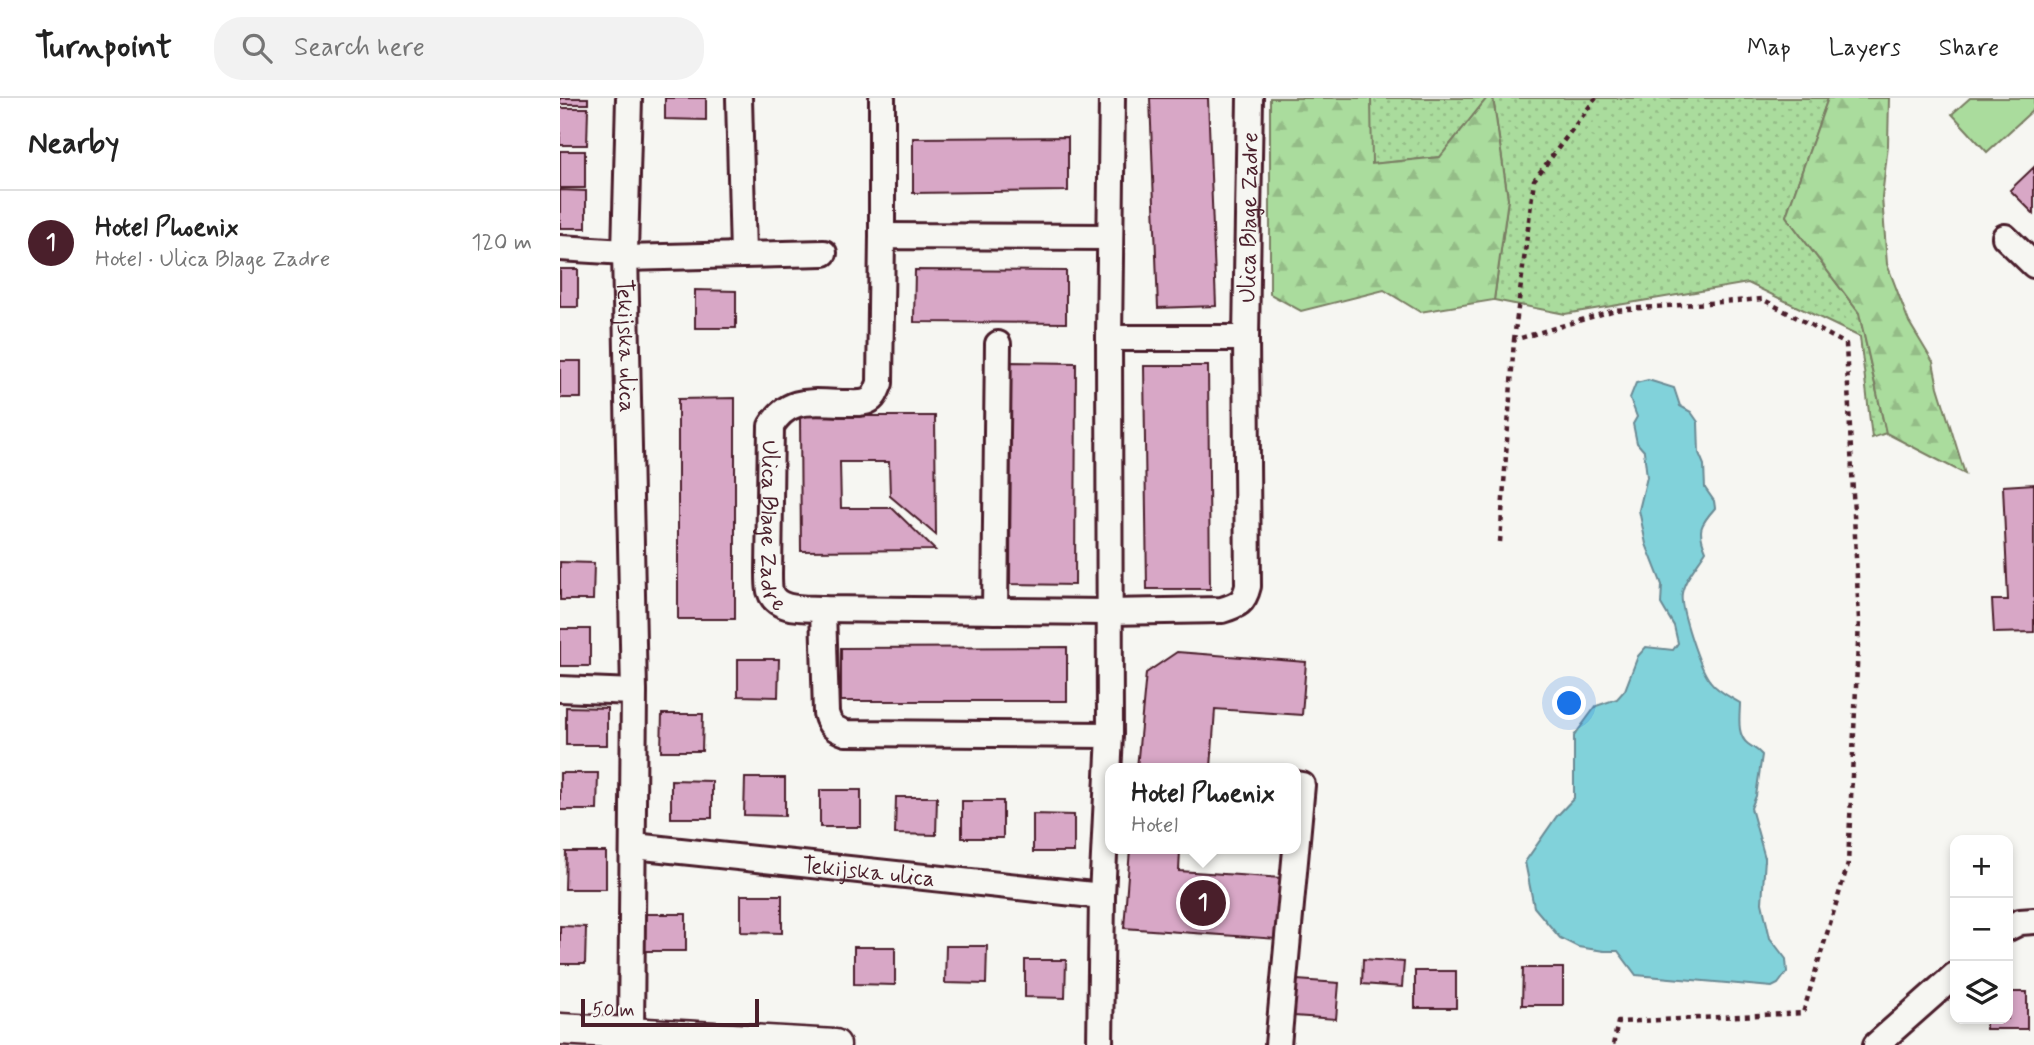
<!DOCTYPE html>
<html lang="en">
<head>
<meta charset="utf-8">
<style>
	:root { --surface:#fff; --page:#f2f2f2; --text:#222; --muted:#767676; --line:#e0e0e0; --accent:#4a1f2b }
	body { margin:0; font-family:Mynerve,sans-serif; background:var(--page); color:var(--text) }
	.controls { position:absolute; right:21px; bottom:21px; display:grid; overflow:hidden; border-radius:14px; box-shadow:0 4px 10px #0003 }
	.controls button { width:63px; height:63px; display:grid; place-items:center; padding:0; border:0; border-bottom:2px solid var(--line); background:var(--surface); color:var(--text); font:35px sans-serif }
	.scale { position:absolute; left:21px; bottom:18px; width:178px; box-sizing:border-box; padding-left:7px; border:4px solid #4a1f2b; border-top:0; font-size:19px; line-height:24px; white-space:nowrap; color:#4a1f2b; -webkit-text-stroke:5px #f6f6f2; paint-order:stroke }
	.you { position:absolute; left:1010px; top:606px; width:24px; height:24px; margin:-18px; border:5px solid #fff; border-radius:50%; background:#1a73e8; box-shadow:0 0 0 10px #1a73e833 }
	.badge { display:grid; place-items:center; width:46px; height:46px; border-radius:50%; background:var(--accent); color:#fff; font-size:23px; font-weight:700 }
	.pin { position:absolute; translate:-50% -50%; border:4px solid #fff; box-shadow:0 2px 7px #0006 }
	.popup { position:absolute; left:545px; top:665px; width:196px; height:91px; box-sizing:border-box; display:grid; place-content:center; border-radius:14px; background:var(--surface); filter:drop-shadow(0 2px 5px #0005); font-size:23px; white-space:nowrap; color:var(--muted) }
	.popup b { font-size:26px; color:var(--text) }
	.popup::after { content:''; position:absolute; left:50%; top:100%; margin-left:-14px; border:14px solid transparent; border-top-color:var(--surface) }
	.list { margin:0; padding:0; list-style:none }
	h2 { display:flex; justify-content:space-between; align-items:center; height:91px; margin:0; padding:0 28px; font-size:30px }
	h2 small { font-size:23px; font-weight:400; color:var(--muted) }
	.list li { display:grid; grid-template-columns:46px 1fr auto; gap:21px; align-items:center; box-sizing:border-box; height:105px; padding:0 28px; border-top:2px solid var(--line) }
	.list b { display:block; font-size:26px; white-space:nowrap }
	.list p { margin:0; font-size:23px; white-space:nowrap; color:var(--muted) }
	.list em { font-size:23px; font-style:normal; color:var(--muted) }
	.icon { flex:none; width:38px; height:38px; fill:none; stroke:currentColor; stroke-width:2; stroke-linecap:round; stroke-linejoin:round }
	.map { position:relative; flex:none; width:1474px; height:947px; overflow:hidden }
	header { display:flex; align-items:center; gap:42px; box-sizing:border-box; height:98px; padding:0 35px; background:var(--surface); border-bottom:2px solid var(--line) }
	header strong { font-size:33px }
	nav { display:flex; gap:38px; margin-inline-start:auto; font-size:24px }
	.search { width:490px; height:63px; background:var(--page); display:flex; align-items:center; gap:18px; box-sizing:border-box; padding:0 24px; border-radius:28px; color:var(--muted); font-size:26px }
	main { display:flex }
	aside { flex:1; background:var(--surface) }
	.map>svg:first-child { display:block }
	.grass { fill:url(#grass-dots); stroke:#7a7e64; stroke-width:2 }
	.forest { fill:url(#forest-firs); stroke:#7a7e64; stroke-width:2 }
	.park { fill:#aadc9d; stroke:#7a7e64; stroke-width:2 }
	.water { fill:#81d2da; stroke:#6b8a94; stroke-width:2 }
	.building { fill:#d8a7c6; stroke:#4a1f2b; stroke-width:2 }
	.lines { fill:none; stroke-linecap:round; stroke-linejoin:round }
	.minor-casing { stroke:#4a1f2b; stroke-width:30 }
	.major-casing { stroke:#4a1f2b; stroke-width:35 }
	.path { stroke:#4a1f2b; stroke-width:4.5; stroke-dasharray:5 5; stroke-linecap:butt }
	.minor { stroke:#f6f6f2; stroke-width:24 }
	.major { stroke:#f6f6f2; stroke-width:30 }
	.labels { text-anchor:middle; stroke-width:7; stroke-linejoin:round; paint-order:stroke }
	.street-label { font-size:23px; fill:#4a1f2b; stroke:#f6f6f2 }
</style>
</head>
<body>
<header>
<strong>Turnpoint</strong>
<div class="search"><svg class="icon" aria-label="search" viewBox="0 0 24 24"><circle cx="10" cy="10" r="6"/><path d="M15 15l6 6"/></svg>Search here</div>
<nav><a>Map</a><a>Layers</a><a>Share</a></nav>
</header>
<main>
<aside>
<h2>Nearby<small></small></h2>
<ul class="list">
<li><span class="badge">1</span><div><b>Hotel Phoenix</b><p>Hotel · Ulica Blage Zadre</p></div><em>120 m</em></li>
</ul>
</aside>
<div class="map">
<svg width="1474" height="947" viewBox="0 0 1474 947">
	<defs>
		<pattern id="grass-dots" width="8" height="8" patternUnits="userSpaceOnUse" patternTransform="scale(1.75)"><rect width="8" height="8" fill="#aadc9d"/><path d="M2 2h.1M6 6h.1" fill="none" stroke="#94bc87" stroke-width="1.8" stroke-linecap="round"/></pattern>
		<pattern id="forest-firs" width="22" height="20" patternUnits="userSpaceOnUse" patternTransform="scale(1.75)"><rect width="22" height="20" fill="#aadc9d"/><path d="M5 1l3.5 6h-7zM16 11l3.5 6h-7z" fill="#94bc87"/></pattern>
	</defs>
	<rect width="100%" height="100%" fill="#f6f6f2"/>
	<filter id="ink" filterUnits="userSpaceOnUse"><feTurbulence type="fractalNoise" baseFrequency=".0143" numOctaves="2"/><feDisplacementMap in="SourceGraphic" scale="14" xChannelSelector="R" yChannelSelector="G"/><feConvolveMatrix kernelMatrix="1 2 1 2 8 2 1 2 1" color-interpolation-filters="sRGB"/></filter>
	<g filter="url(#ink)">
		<!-- grass -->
		<path class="grass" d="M811 0H927L880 59 811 66Z
			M933 0H1268L1226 118 1299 215 1326 335 1312 340 1300 239 1188 185 1005 216 934 202 948 101Z"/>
		<!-- forest -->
		<path class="forest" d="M710 0H811L812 66 880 59 927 0H933L948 101 934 202 860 214 824 192 741 213 710 196Z
			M1268 0H1329L1328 47 1322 99 1327 166 1349 224 1373 264 1378 289 1405 376 1326 335 1299 215 1226 118Z"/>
		<!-- park -->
		<path class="park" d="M1410 0H1474V11L1427 54 1392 16Z"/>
		<!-- water -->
		<path class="water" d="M1088 282 1114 290 1120 308 1131 314 1138 324 1139 355 1144 367 1145 390 1154 403 1155 410C1140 427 1137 432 1146 453 1138 466 1125 480 1122 495 1119 509 1140 571 1150 583 1157 593 1170 599 1180 605 1180 618 1176 637 1188 646 1193 650 1197 651 1202 657L1196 698 1191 710 1205 760 1202 805 1210 840 1226 861 1227 874 1218 886 1212 889 1076 877 1058 853H1044L1018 849 1000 840 974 809 965 764 997 718 1014 700V638L1036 608 1057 601 1065 592 1078 558 1086 549 1113 552 1118 545 1114 528 1101 506 1102 487 1086 446 1079 412 1087 379 1084 353 1077 345 1073 326 1077 319 1070 300 1076 285Z"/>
		<!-- building -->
		<path class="building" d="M0 0H28V6H0Z
			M105 0H146V22L105 21Z
			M590 0H648L656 208 598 210Z
			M0 10H28L27 47H0Z
			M508 39V93L353 95V40Z
			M0 53H25V90H0Z
			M1474 69V116L1450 92Z
			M0 92 26 93V130H0Z
			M0 171H18V209H0Z
			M355 172 506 173V225L354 224Z
			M135 192 176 193V230H135Z
			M0 263H21V300H0Z
			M451 264 516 265 515 487 450 486Z
			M584 268H648L650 491H587Z
			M175 300V521H118V301Z
			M240 318H375L376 437 330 398 329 364H280L281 410H332L375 452 241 453Z
			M1474 386V534L1434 535 1432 502H1448L1443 388Z
			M0 464 34 465 33 502H0Z
			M0 531H30V568H0Z
			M507 549V603H281V550Z
			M617 554 746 564 742 617 655 611 651 670H577L586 575Z
			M178 561H219L218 599 178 598Z
			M6 609 47 610V647H6Z
			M102 616H143L142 653H101Z
			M0 675H38L37 712H0Z
			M185 680H225V718L184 717Z
			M111 682 152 683V720H111Z
			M260 692H301V729H260Z
			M336 699H377L376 737 335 736Z
			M402 703H443V740H402Z
			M473 716 514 717V754H473Z
			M570 751 620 752 619 773 722 780 717 841 564 830Z
			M6 754H46V791H5Z
			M181 797H222V835L181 834Z
			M85 816H126V853H85Z
			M0 828 26 829 25 866H0Z
			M386 848H427L426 886 385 885Z
			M294 849H335V887L294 886Z
			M803 861 844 864 842 889 802 886Z
			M465 862H506L505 900 465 899Z
			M963 870H1003V907H962Z
			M855 873H896V910H855Z
			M737 882 779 885 776 921 734 918Z
			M1448 894H1467V931H1426V921H1448Z"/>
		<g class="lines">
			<defs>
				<g id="minor">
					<path id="s1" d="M69 0 65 154 74 594 71 935"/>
					<path d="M179 0 183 157"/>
					<path d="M322 138V0"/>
					<path id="s2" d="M549 139 322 138 320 285C317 292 315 300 308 303 302 306 293 305 286 305 254 305 230 297 211 328L209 475C209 481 209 488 210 493 216 514 247 510 263 511L548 514 662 512C678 507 684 505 688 488L686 240 690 0"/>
					<path d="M1445 139 1474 167"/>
					<path d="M0 150 65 154"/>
					<path d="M65 160 264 155"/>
					<path d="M549 240H686"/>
					<path d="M263 511 266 615C269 627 274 631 286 635L550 637"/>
					<path d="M435 513 438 246"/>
					<path d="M0 591 74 594"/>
					<path id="s3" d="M74 748 542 798"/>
					<path d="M1448 830 1460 824 1474 823"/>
					<path d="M540 947 542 798 550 637 549 240 552 0"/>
					<path d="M718 947 742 687 736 686"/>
					<path d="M1316 947 1395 877"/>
				</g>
				<path id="major" d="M0 931 275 947"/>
			</defs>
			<!-- minor casing -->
			<use href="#minor" class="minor-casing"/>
			<!-- major casing -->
			<use href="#major" class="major-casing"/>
			<!-- path -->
			<path class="path" d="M954 242 974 82 1036 0
				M940 444 954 242 1055 212 1202 201 1286 246 1299 523 1288 766 1243 915 1058 924 1053 947"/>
			<!-- minor -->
			<use href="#minor" class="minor"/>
			<!-- major -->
			<use href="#major" class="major"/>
		</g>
	</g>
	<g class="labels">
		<!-- street labels -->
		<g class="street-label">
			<text dy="8" stroke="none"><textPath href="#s2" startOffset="1533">Ulica Blage Zadre</textPath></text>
			<text dy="8" stroke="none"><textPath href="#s1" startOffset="248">Tekijska ulica</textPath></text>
			<text dy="8" stroke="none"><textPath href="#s2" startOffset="602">Ulica Blage Zadre</textPath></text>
			<text dy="8" stroke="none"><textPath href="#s3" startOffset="236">Tekijska ulica</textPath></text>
		</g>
	</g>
</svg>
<div class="controls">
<button>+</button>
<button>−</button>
<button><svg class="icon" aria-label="layers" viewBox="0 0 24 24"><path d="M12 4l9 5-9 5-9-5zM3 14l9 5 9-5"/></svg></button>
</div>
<div class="scale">50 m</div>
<div class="you"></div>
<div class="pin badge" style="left:643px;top:805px">1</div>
<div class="popup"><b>Hotel Phoenix</b>Hotel</div>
</div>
</main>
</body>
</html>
